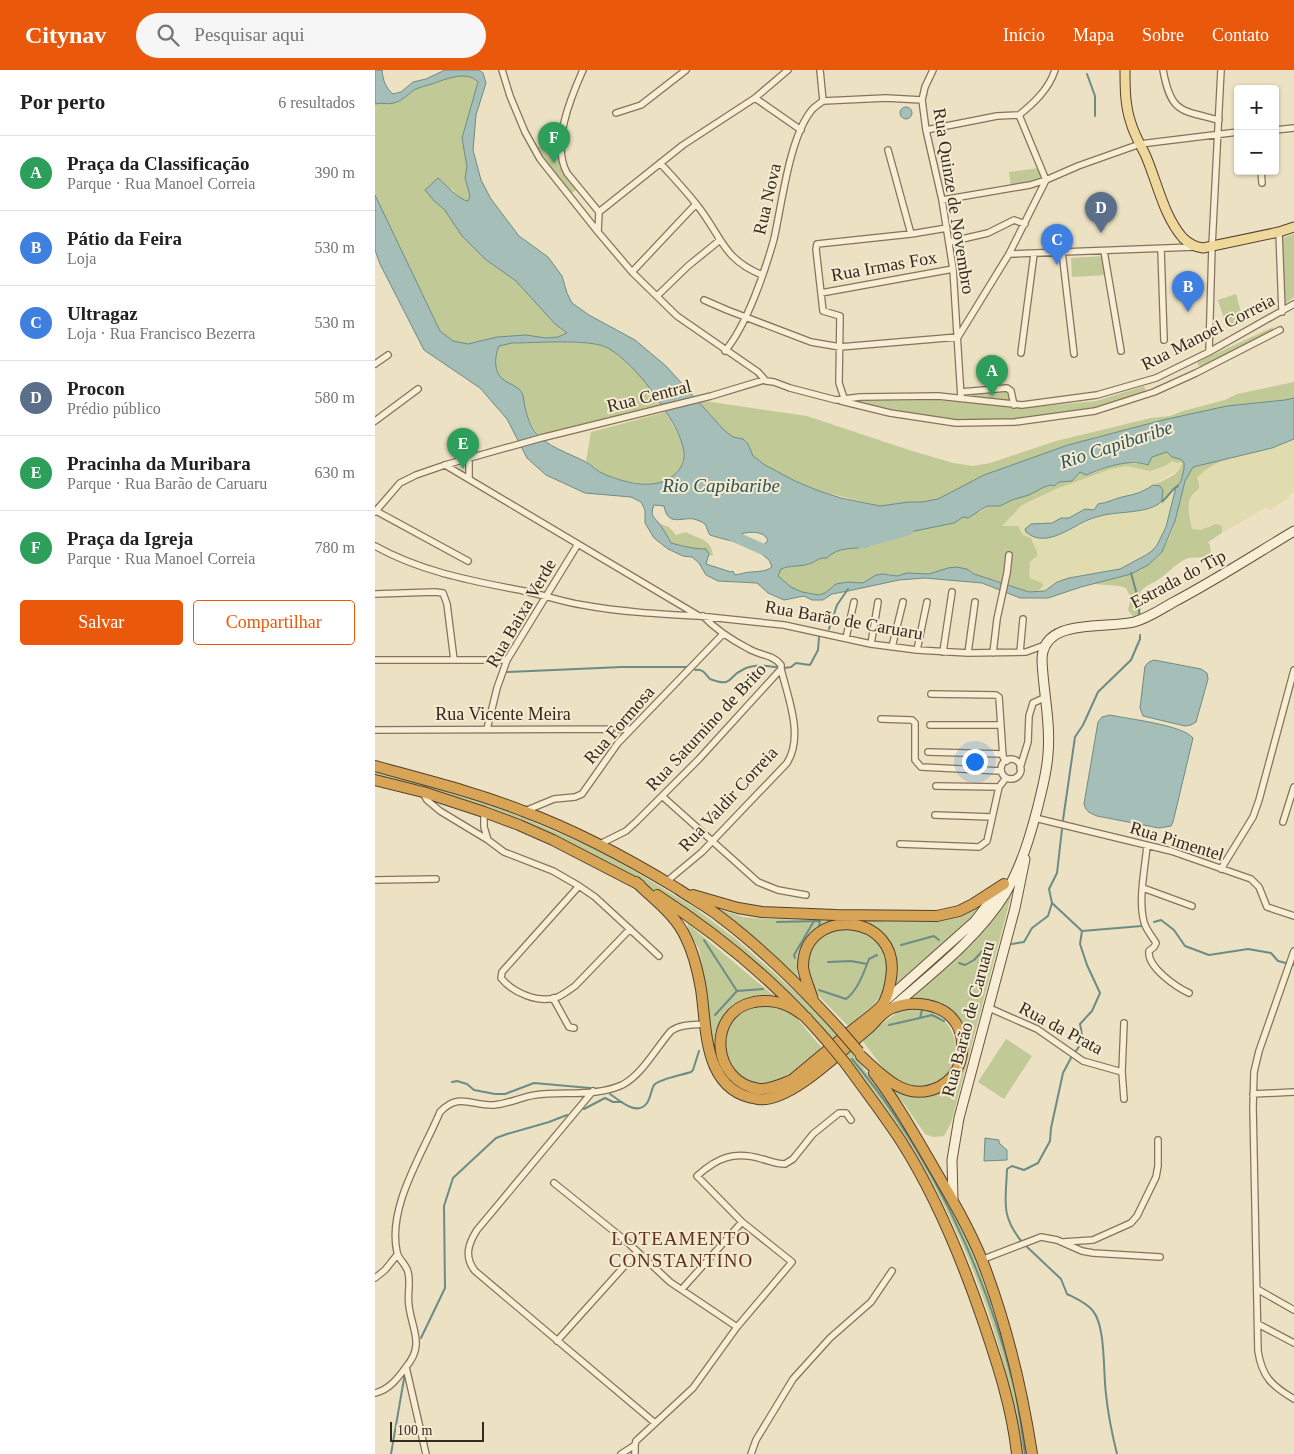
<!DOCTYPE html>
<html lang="pt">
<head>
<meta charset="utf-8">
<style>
	:root { --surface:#fff; --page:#f6f6f6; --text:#202124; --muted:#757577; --line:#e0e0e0; --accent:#ea580c }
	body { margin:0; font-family:Georgia,serif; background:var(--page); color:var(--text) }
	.controls { position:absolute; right:15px; top:15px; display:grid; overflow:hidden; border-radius:5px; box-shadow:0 1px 4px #0004 }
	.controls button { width:45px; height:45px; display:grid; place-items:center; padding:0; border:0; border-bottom:1px solid var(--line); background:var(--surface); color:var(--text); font:25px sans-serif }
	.scale { position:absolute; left:15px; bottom:12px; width:94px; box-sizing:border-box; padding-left:5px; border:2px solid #352a1e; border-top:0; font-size:14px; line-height:18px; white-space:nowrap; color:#352a1e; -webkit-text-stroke:4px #f4ebd2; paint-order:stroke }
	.you { position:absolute; left:599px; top:691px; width:18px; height:18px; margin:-12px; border:4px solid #fff; border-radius:50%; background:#1a73e8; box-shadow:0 0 0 8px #1a73e833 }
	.badge { display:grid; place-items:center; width:32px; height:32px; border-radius:50%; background:var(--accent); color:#fff; font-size:16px; font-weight:700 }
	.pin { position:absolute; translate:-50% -41px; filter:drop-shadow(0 1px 2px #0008) }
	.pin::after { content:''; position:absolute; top:26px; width:18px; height:15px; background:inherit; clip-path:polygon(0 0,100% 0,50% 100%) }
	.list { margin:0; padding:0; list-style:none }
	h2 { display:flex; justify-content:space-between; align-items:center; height:65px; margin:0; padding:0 20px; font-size:21px }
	h2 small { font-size:16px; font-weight:400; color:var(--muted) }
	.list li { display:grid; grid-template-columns:32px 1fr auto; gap:15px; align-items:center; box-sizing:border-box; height:75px; padding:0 20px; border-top:1px solid var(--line) }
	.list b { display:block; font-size:19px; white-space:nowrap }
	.list p { margin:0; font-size:16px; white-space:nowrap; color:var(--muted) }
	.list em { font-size:16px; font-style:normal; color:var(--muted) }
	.actions { display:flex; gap:10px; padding:15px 20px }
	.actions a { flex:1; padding:11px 0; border:1px solid var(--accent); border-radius:5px; text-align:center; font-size:18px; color:var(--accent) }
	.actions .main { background:var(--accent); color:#fff }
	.icon { flex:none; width:28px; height:28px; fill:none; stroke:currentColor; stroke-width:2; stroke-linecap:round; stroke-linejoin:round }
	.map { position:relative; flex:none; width:919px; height:1384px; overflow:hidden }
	header { display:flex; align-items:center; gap:30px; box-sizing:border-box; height:70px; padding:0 25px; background:var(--accent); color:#fff }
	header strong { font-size:24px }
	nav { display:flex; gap:28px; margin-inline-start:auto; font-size:18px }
	.search { width:350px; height:45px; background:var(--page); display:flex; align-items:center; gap:12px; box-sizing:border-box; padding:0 18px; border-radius:28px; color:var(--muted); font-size:19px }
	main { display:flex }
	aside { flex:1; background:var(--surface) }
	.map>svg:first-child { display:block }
	.farmland { fill:#e1dbb0 }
	.green { fill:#c1c997 }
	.water { fill:#a5bfb8; stroke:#6c8c86; fill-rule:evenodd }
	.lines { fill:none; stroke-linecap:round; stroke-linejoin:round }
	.stream { stroke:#6c8c86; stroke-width:2 }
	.river { stroke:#a5bfb8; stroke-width:11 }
	.street-casing { stroke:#85735a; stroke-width:8 }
	.secondary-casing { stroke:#67543e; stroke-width:11 }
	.primary-casing { stroke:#53412f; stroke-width:11 }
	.highway-casing { stroke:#53412f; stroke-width:12 }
	.street { stroke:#f7eed5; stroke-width:5.5 }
	.secondary { stroke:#f7eed5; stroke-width:9 }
	.primary { stroke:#eed89c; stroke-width:9 }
	.highway { stroke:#d8a557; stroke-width:10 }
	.highway-bridge-casing { stroke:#53412f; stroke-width:12; stroke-linecap:butt }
	.highway-bridge { stroke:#d8a557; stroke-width:10 }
	.labels { text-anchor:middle; stroke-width:4; stroke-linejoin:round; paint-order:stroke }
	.street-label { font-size:18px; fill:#352a1e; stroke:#f4ebd2 }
	.water-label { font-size:19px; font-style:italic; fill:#2e5454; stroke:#f4ebd2 }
	.neighbourhood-label { font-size:19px; letter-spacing:1px; fill:#60301f; stroke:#f4ebd2 }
</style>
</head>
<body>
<header>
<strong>Citynav</strong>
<div class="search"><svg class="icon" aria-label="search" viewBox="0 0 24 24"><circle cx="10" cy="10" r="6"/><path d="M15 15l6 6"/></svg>Pesquisar aqui</div>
<nav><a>Início</a><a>Mapa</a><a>Sobre</a><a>Contato</a></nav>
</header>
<main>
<aside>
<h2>Por perto<small>6 resultados</small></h2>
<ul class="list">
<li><span class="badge" style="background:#2e9e5b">A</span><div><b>Praça da Classificação</b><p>Parque · Rua Manoel Correia</p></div><em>390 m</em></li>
<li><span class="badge" style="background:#3f7fe0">B</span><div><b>Pátio da Feira</b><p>Loja</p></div><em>530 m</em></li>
<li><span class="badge" style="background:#3f7fe0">C</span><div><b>Ultragaz</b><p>Loja · Rua Francisco Bezerra</p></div><em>530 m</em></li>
<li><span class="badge" style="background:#5c6f8a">D</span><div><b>Procon</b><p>Prédio público</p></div><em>580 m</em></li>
<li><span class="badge" style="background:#2e9e5b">E</span><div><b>Pracinha da Muribara</b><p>Parque · Rua Barão de Caruaru</p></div><em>630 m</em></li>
<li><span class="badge" style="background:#2e9e5b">F</span><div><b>Praça da Igreja</b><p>Parque · Rua Manoel Correia</p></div><em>780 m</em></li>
</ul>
<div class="actions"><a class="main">Salvar</a><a>Compartilhar</a></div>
</aside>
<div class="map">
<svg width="919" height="1384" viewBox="0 0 919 1384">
	<rect width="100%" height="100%" fill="#ece1c2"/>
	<!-- farmland -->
	<path class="farmland" d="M919 369V423H916L914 427 896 440 892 437 847 463V456L835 455 825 460 816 459 814 437 816 428 823 421 821 408 828 401 840 394 855 388 895 378Z
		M797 391 807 392 805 399 762 424 723 434 719 440 710 439 694 448 673 453 704 456 727 445 769 440 781 434H788L792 426 801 417 791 457 777 481 745 499 682 512 670 521H663L667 518 655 508 654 504 655 492 662 486 658 471 648 465 645 458 626 457 647 435 681 419 736 399 752 396 775 401 790 396Z"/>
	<!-- green -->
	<path class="green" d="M92 4 100 7 103 12 87 68 92 97 90 108 95 126 93 132 86 130 77 119 59 131 69 139 110 189 141 211 180 254 192 263 183 267 171 268 151 265 122 267 93 274 78 272 65 261 2 132 0 125V34C7 32 13 35 19 33 27 30 32 24 39 20 48 15 81 5 92 4Z
		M188 69C188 91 187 102 202 119L194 125 161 79 167 74 169 75 172 73 178 79Z
		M664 98 670 112 636 118 634 102Z
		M919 164V227L907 236 904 169Z
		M730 186 731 205 697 207 696 188Z
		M861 224 869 253 852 258 843 230Z
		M898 257V262L826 297 823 295V292L831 288Z
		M137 273C157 273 214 269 230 277 255 288 271 313 286 335L164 365C157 358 152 347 150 337 148 332 149 327 147 322 143 316 135 316 130 312 118 303 119 288 124 276Z
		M919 312V328L911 330 852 336 788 350 693 375 609 405 563 429 547 432H534L505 436 444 421 420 411 390 395 378 386 373 374 368 369 358 367 349 360 322 330 432 346 531 379 578 393 598 396 615 393 681 371 776 348 795 346 808 341 850 330 862 324Z
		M769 316 772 323 720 340 648 350 583 352 518 343 476 331 562 330 647 338 721 331Z
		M633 320 635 321V332L599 326 596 324Z
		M291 342 307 372 309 385 306 399 292 411 278 415 250 411 228 404 211 391 216 362Z
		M792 382 797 387 805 389 809 392V399L804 416 796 420 788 434 785 433 787 430 782 415H778C789 410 806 405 807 392L803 393 797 391 790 396 775 401 752 396 736 399 681 419 647 435 627 456H643L648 465 656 468 662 482V486L655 492 654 504 655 508 667 513 668 516 663 521 654 522 637 517 599 504 592 499 573 498 554 504 532 503 522 506 514 504 501 505 488 513 473 512 461 514 450 523 444 525 427 522 416 517 403 506 406 499 412 497 434 494 443 488 469 479 492 477 498 473 499 467 511 463 520 465 579 453 588 447 607 441 612 436 654 425 669 417 682 414 684 412 700 407 705 402 716 404 748 392 759 394 767 393 773 395 777 387Z
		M855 388C842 393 831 397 822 408 828 423 820 418 815 429 812 438 815 450 817 459L825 460 841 454 847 456V463L833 472 835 475 836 484C824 490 822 486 813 488 803 492 795 501 787 507 779 513 771 515 765 522L766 545 759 548 753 540 756 528 751 518 744 516 719 514C763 503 788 497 801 448 804 436 805 422 810 410 812 406 816 401 818 397Z
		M285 454 294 457 301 465 311 462C323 469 336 468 338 485L333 486 334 484 329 479 309 477 296 473Z
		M0 701 123 737 228 782 320 838 362 870 447 946 464 964 457 972 307 837 260 809 206 779 0 707Z
		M639 815 576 1053 569 1066 558 1067 550 1064 530 1035 518 1021C554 1035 562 1026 586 998L583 953 545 930 532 928 613 856 626 839Z
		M612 831 580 864 519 918 523 901 520 883 509 865 494 854 455 853 434 865 424 881 422 898 423 912 340 838 368 847 389 849 555 852C576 849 594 844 612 831Z
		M313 854 398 925H381L360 934 348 946 340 962 338 981 329 907 324 879 312 859Z
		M461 858 483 859 506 873 514 897 508 923 497 936 473 956 438 920 433 907V884L444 868Z
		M377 934 413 938 447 978 411 1008 398 1013 384 1015 364 1007 349 986 350 958 372 936Z
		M542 939C550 940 557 942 564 946 577 955 586 978 579 994 571 1011 544 1023 527 1014 511 1006 497 982 486 969L526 940Z
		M631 969 657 986 629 1029 603 1012Z
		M473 978C489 999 506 1019 521 1041 549 1084 579 1137 599 1184 627 1248 642 1316 654 1384H648C629 1270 592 1163 529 1065 510 1036 489 1009 468 982Z"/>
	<!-- water -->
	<path class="water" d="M0 0H7C8 10 10 17 18 24L26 22 38 12 51 9 70 0H104L108 3 111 13 101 45 98 80 106 110 116 129 144 166 173 187 187 206 192 223 197 233 214 245 260 270 291 296 349 360 358 367 368 369 373 374 378 386 390 395 420 411 444 421 466 428 505 436 534 432H547L563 429 609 405 693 375 788 350 852 336 910 330 919 328V369L897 378 818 397 810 411 800 451 787 482 773 495 756 504 706 517 673 528H645L607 513 550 508 524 510 473 521 457 524 448 530H437L429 526 409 530 393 523 382 513 343 511 331 505 324 493 317 487 308 486 293 479 279 468 270 453V440L266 432 256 427 210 423 171 405 152 388 132 349 105 318 49 280 5 194 0 180V125L65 261 78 271 93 274 122 267 151 265 171 268 183 267 192 263 180 254 141 211 110 189 87 166 69 139 59 131 50 120 63 108C71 115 84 130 93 131L95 126 90 108 92 97 87 68 103 12C92 0 71 9 57 14 51 16 44 17 39 20 32 25 27 31 19 33 13 35 7 32 0 34ZM137 273C161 273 207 269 228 276 243 281 264 304 273 316 287 336 305 358 309 382 310 392 306 399 299 405 280 421 252 413 231 405 222 402 216 394 209 391 191 382 173 377 160 362 155 356 152 345 150 338 149 333 149 327 147 323 144 317 137 315 132 312 118 305 119 288 124 276ZM792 382 797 387 805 389 809 392V399L806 411 801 417 791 457 782 475 777 481 771 485 745 499 694 508 682 512 670 521 654 522 599 504 592 499 581 497 573 498 554 504 532 503 522 506 508 504 501 505 488 513 473 512 461 514 450 523 444 525 427 522 416 517 403 506 406 499C415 495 425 497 434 494 443 491 441 488 452 488 462 477 478 479 491 477 495 476 498 472 502 471L499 467 511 463 520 465 579 453 588 447 593 448 612 436H625L637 430 654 425 669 417 676 415 679 416 684 412 697 411 705 402 711 405C729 398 753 388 773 395L777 387ZM279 435 289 436C293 457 306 447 319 449 323 450 327 452 330 454 332 457 333 463 335 465 337 466 367 474 371 474L369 473 370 470 366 467V464C375 461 389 461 393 470L387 477V484L394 490 397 497C390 502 384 501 377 502 371 502 366 504 360 505L358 501 356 502 331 494 334 484 331 479C319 479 307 476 296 473 293 467 289 461 286 456 280 447 274 447 279 435Z
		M525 43a6 6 0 1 1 12 0a6 6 0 1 1-12 0Z
		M778 415 785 416 788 420 787 431C775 444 742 441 725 446 706 450 691 465 672 468 663 469 657 467 651 462L650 459 656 454 677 453 686 448H694L710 439 719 440 723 434C732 433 739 429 747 427 761 424 766 423 778 415Z
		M779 590 826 599 832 603 833 609 821 652 816 655 810 656 768 646 765 638 770 596 774 592Z
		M735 645C753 649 808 655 818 668L798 752 796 756 784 758 722 746C715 743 711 742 709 734L723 652 727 647Z
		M610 1068 624 1070V1073L632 1080V1090L609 1091Z"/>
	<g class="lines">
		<!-- stream -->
		<path class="stream" d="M712 4 720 26V46
			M787 431C793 428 796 419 803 416
			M756 503 764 532V544
			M454 559 462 535 473 519
			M409 598 416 597 421 593 435 595 443 580 444 567
			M320 600C329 599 329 603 335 609 359 618 351 607 369 599 379 594 391 596 401 597
			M132 602 247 597H313
			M688 750 700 667 708 655 723 622 756 590 765 569V565
			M687 759 682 803 674 819 677 833 707 861 705 874 712 895 725 923 717 941 705 954C708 966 708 973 700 982
			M402 852 445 851 444 857
			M779 852 786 850 799 860 810 876 834 885 873 879 896 883 903 891 919 895
			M707 861 767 856
			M329 870 362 921
			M637 874 649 872 657 858 673 846 677 833
			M526 875 559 866 564 870
			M420 888 419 885 439 851
			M453 892 476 891 492 894
			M584 893 590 895 599 890 613 875H617
			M444 920 471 929C483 920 489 902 494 889L502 885
			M340 945 362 921 388 919
			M545 948 557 945 569 951
			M514 955 545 948 547 940
			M477 989C492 1007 507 1026 520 1046 574 1126 615 1219 638 1313 644 1336 647 1360 650 1384
			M77 1012 82 1011 92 1014 99 1020 120 1024H130L159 1013 226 1019
			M235 1024C244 1030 262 1047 272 1033 276 1027 276 1020 279 1015 284 1009 307 1005 316 1002L318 1000 324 981
			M209 1039 230 1028 238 1032H247
			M647 1172C625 1145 631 1131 632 1099L637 1096 649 1100 663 1093 675 1071 676 1058 688 1003 697 986
			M650 1175 686 1209 692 1224C700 1228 712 1233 718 1241 731 1257 728 1303 731 1324 733 1344 737 1364 742 1384
			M46 1268 70 1218 69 1136 78 1108 121 1068 132 1064 174 1052 192 1045
			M16 1384 30 1303"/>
		<!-- river -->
		<path class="river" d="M356 465 387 479 401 482
			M486 473 533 460"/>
		<defs>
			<path id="street" d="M127 0 135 26 150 62 165 89 223 162
				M208 0C196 27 176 74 192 103L224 142
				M445 0 448 31
				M558 0 550 17 547 30 551 60 567 130 578 199 586 328
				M788 0C796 43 805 40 844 50
				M380 28 426 60
				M448 31 511 28 547 30
				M241 43 266 35 311 0
				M551 60 622 46 644 45C659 33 674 19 680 0
				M900 60 919 58
				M513 80 536 164
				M285 93C299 108 313 123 325 139 348 170 349 189 387 205
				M886 101 887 113
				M567 130 655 115 671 110 703 96 765 74 863 62
				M224 142 223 162 257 202 302 246 383 302 391 311 399 312 415 318 461 330 485 327 563 326 647 335 722 325 781 308 834 282 919 234
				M224 142 308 75 380 28 413 0
				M904 162 907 242
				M574 172 613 163 639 150 650 154
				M786 179 789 270
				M729 181 746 281
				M687 182 699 284
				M634 184 819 177
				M257 202 321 134
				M446 223 578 199
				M282 226 313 196 345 170
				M329 230 352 240 436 272 465 277 583 267 634 184 671 110 644 45
				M350 281C372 255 390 201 399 169 407 134 414 69 436 41 439 37 444 34 448 31
				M834 282 837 176 846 0
				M646 283 659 184
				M0 294 13 285
				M586 322 632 318 636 321 639 335
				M469 328 464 313 465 246 448 241 441 179 442 174 536 164 572 158
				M466 331 515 343 581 353 640 352 720 341 779 322 821 303 905 260
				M0 351 43 319
				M94 387V408
				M70 395 324 546 409 555 496 574 542 580 593 583 651 582 670 575
				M1 441 93 491
				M0 442 25 413 41 405 70 395 166 368 336 326 389 310
				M0 476C46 502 98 511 149 521 169 525 188 532 208 535 246 542 284 544 322 546
				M0 524 60 522 68 523 72 534 79 590
				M471 568 479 532
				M496 574 503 532
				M517 577 528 532
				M542 580 552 532
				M568 582 577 522
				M645 582 648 549
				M593 583 600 532
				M618 583 622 549 632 503 634 485
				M0 590H132
				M556 624 621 625 624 627 628 687 632 691
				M506 649 537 650 540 653V690L546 697 626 701
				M555 655H626
				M112 659 122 618 132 590 203 474
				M0 660 256 659
				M553 682 628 684
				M626 699a10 10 0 1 1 20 0a10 10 0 1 1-20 0Z
				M645 698 653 672 654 646 658 633 671 627
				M561 716 624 717
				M48 723 52 730 65 741 113 770 129 782 178 801 204 816 220 827 284 886
				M287 726 383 812 403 820 431 825
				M150 741 179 729 200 727 207 724 243 673 348 564
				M109 742V757L113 770
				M560 745 617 747
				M660 748 796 781 876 809 884 817 892 837 919 846
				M908 752 919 717
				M225 774 251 761 261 752 324 689 406 599V595C399 585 384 585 374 579 357 570 341 560 328 546
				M525 774 604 777 612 771 624 717 631 708
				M772 776C770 798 763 830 769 852 771 860 777 866 781 873L779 877 774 881C772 897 801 917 814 923
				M846 799 878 747 884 730 919 600
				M0 810 61 809
				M291 812 327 782 412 693C429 666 413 628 406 599
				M204 816 127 902 126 908C138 923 164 934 183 927 189 924 194 920 200 916L255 859
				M768 818 817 836
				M919 881 884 981 879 1002 878 1037 883 1281C887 1307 897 1316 919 1329
				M178 928 194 957 199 958
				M612 937 662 959 708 991 747 1002
				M218 1021 102 1160C93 1174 89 1187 100 1201L280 1353
				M878 1024 919 1022
				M749 1029 747 1002 749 953
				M179 1113 251 1171 295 1212 362 1257
				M688 1172 718 1170 756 1153 762 1146 781 1107 783 1096V1070
				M606 1190 666 1167 682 1170 707 1181 718 1183 785 1187
				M0 1208 10 1200 22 1185
				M307 1219 367 1152
				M882 1219 919 1240
				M883 1254 919 1273
				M182 1271 262 1182
				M0 1323C14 1320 23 1308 31 1297
				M51 1384 31 1297C50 1275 37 1260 34 1236 32 1225 36 1213 33 1202 31 1194 23 1189 22 1182 12 1137 48 1083 65 1042 84 1022 96 1036 119 1035 133 1034 146 1027 160 1025 188 1021 221 1027 247 1015 267 1005 281 978 296 961 306 954 318 955 330 954
				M246 1384 260 1375
				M260 1384V1375L261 1371 318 1318 362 1257 417 1192 367 1152 322 1106C343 1087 359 1081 387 1089 395 1091 401 1094 410 1094L418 1089 438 1064 464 1043H471L476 1050
				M376 1384 381 1370 418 1309 455 1268 496 1232 517 1201"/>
			<path id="secondary" d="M509 932 600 851 626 817
				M518 937C557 903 602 869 630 824 646 797 655 767 663 736 667 719 672 702 673 684 676 652 668 621 667 590 667 547 731 559 759 552 773 548 785 540 797 533 839 511 879 485 919 461
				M578 1130 577 1090 584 1048 640 838 650 789"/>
			<path id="primary" d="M750 0C750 18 750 36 756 53 759 64 765 74 770 84 782 111 788 145 808 168 814 174 820 177 828 178L904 162 919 157"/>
			<path id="highway" d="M0 696C50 710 100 722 148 741 202 761 254 789 303 819 316 828 331 836 344 846 388 879 428 919 465 960
				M0 710 48 722 109 742 144 755 178 770 265 815
				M261 812C279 830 301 845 311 868 319 884 323 902 326 919 332 960 328 1022 383 1029 415 1034 470 977 495 957 501 951 507 943 515 939 536 929 570 933 582 955 588 966 589 981 585 992 582 1003 573 1012 564 1017 531 1033 508 1006 486 986
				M282 825C347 867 402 913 452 971
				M318 825 363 838 387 842 461 845 562 846 584 841 598 834 629 814
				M432 948C426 944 420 939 413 936 403 931 390 930 379 932 331 942 336 1012 384 1019 395 1020 407 1014 417 1010 440 991 462 972 485 954 492 948 503 941 508 934 512 927 515 916 516 908 527 842 428 835 428 897 429 907 435 919 438 930
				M471 994C489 1019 509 1045 526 1071 561 1126 586 1187 607 1248 622 1292 637 1337 642 1384
				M499 1003C521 1032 538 1062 556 1093 574 1124 593 1156 607 1190 631 1252 647 1319 657 1384"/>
		</defs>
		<!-- street casing -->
		<use href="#street" class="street-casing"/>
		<!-- secondary casing -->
		<use href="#secondary" class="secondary-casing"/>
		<!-- primary casing -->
		<use href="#primary" class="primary-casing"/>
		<!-- highway casing -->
		<use href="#highway" class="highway-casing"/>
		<!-- street -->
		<use href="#street" class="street"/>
		<!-- secondary -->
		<use href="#secondary" class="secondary"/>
		<!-- primary -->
		<use href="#primary" class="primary"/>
		<!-- highway -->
		<use href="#highway" class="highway"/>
		<defs>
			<path id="highway-bridge" d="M465 960 484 982
				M452 971 471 994"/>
		</defs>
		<!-- highway-bridge casing -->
		<use href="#highway-bridge" class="highway-bridge-casing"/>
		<!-- highway-bridge -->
		<use href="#highway-bridge" class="highway-bridge"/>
	</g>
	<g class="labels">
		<!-- street labels -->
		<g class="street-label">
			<text transform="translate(392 129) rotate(-77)" y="6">Rua Nova</text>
			<text transform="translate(579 131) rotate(81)" y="6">Rua Quinze de Novembro</text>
			<text transform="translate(509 196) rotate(-10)" y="6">Rua Irmas Fox</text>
			<text transform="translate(833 262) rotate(-27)" y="6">Rua Manoel Correia</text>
			<text transform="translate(274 326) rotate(-14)" y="6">Rua Central</text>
			<text transform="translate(803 509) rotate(-28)" y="6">Estrada do Tip</text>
			<text transform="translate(146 543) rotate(-60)" y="6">Rua Baixa Verde</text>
			<text transform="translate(469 550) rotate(10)" y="6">Rua Barão de Caruaru</text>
			<text x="128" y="650">Rua Vicente Meira</text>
			<text transform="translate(244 655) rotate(-49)" y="6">Rua Formosa</text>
			<text transform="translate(331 657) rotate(-47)" y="6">Rua Saturnino de Brito</text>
			<text transform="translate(353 729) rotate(-47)" y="6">Rua Valdir Correia</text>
			<text transform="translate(802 771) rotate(17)" y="6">Rua Pimentel</text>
			<text transform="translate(593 949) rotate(-75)" y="6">Rua Barão de Caruaru</text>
			<text transform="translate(686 958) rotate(28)" y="6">Rua da Prata</text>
		</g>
		<!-- water labels -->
		<g class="water-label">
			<text transform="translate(741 374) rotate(-18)" y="7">Rio Capibaribe</text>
			<text x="346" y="422">Rio Capibaribe</text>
		</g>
		<!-- neighbourhood labels -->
		<g class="neighbourhood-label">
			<text x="306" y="1175">LOTEAMENTO<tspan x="306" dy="22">CONSTANTINO</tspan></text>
		</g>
	</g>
</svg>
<div class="controls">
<button>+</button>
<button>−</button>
</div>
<div class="scale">100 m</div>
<div class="you"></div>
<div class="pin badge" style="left:617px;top:326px;background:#2e9e5b">A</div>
<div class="pin badge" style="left:813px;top:242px;background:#3f7fe0">B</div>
<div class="pin badge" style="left:682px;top:195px;background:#3f7fe0">C</div>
<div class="pin badge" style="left:726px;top:163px;background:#5c6f8a">D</div>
<div class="pin badge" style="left:88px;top:399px;background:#2e9e5b">E</div>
<div class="pin badge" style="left:179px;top:93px;background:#2e9e5b">F</div>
</div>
</main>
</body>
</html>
